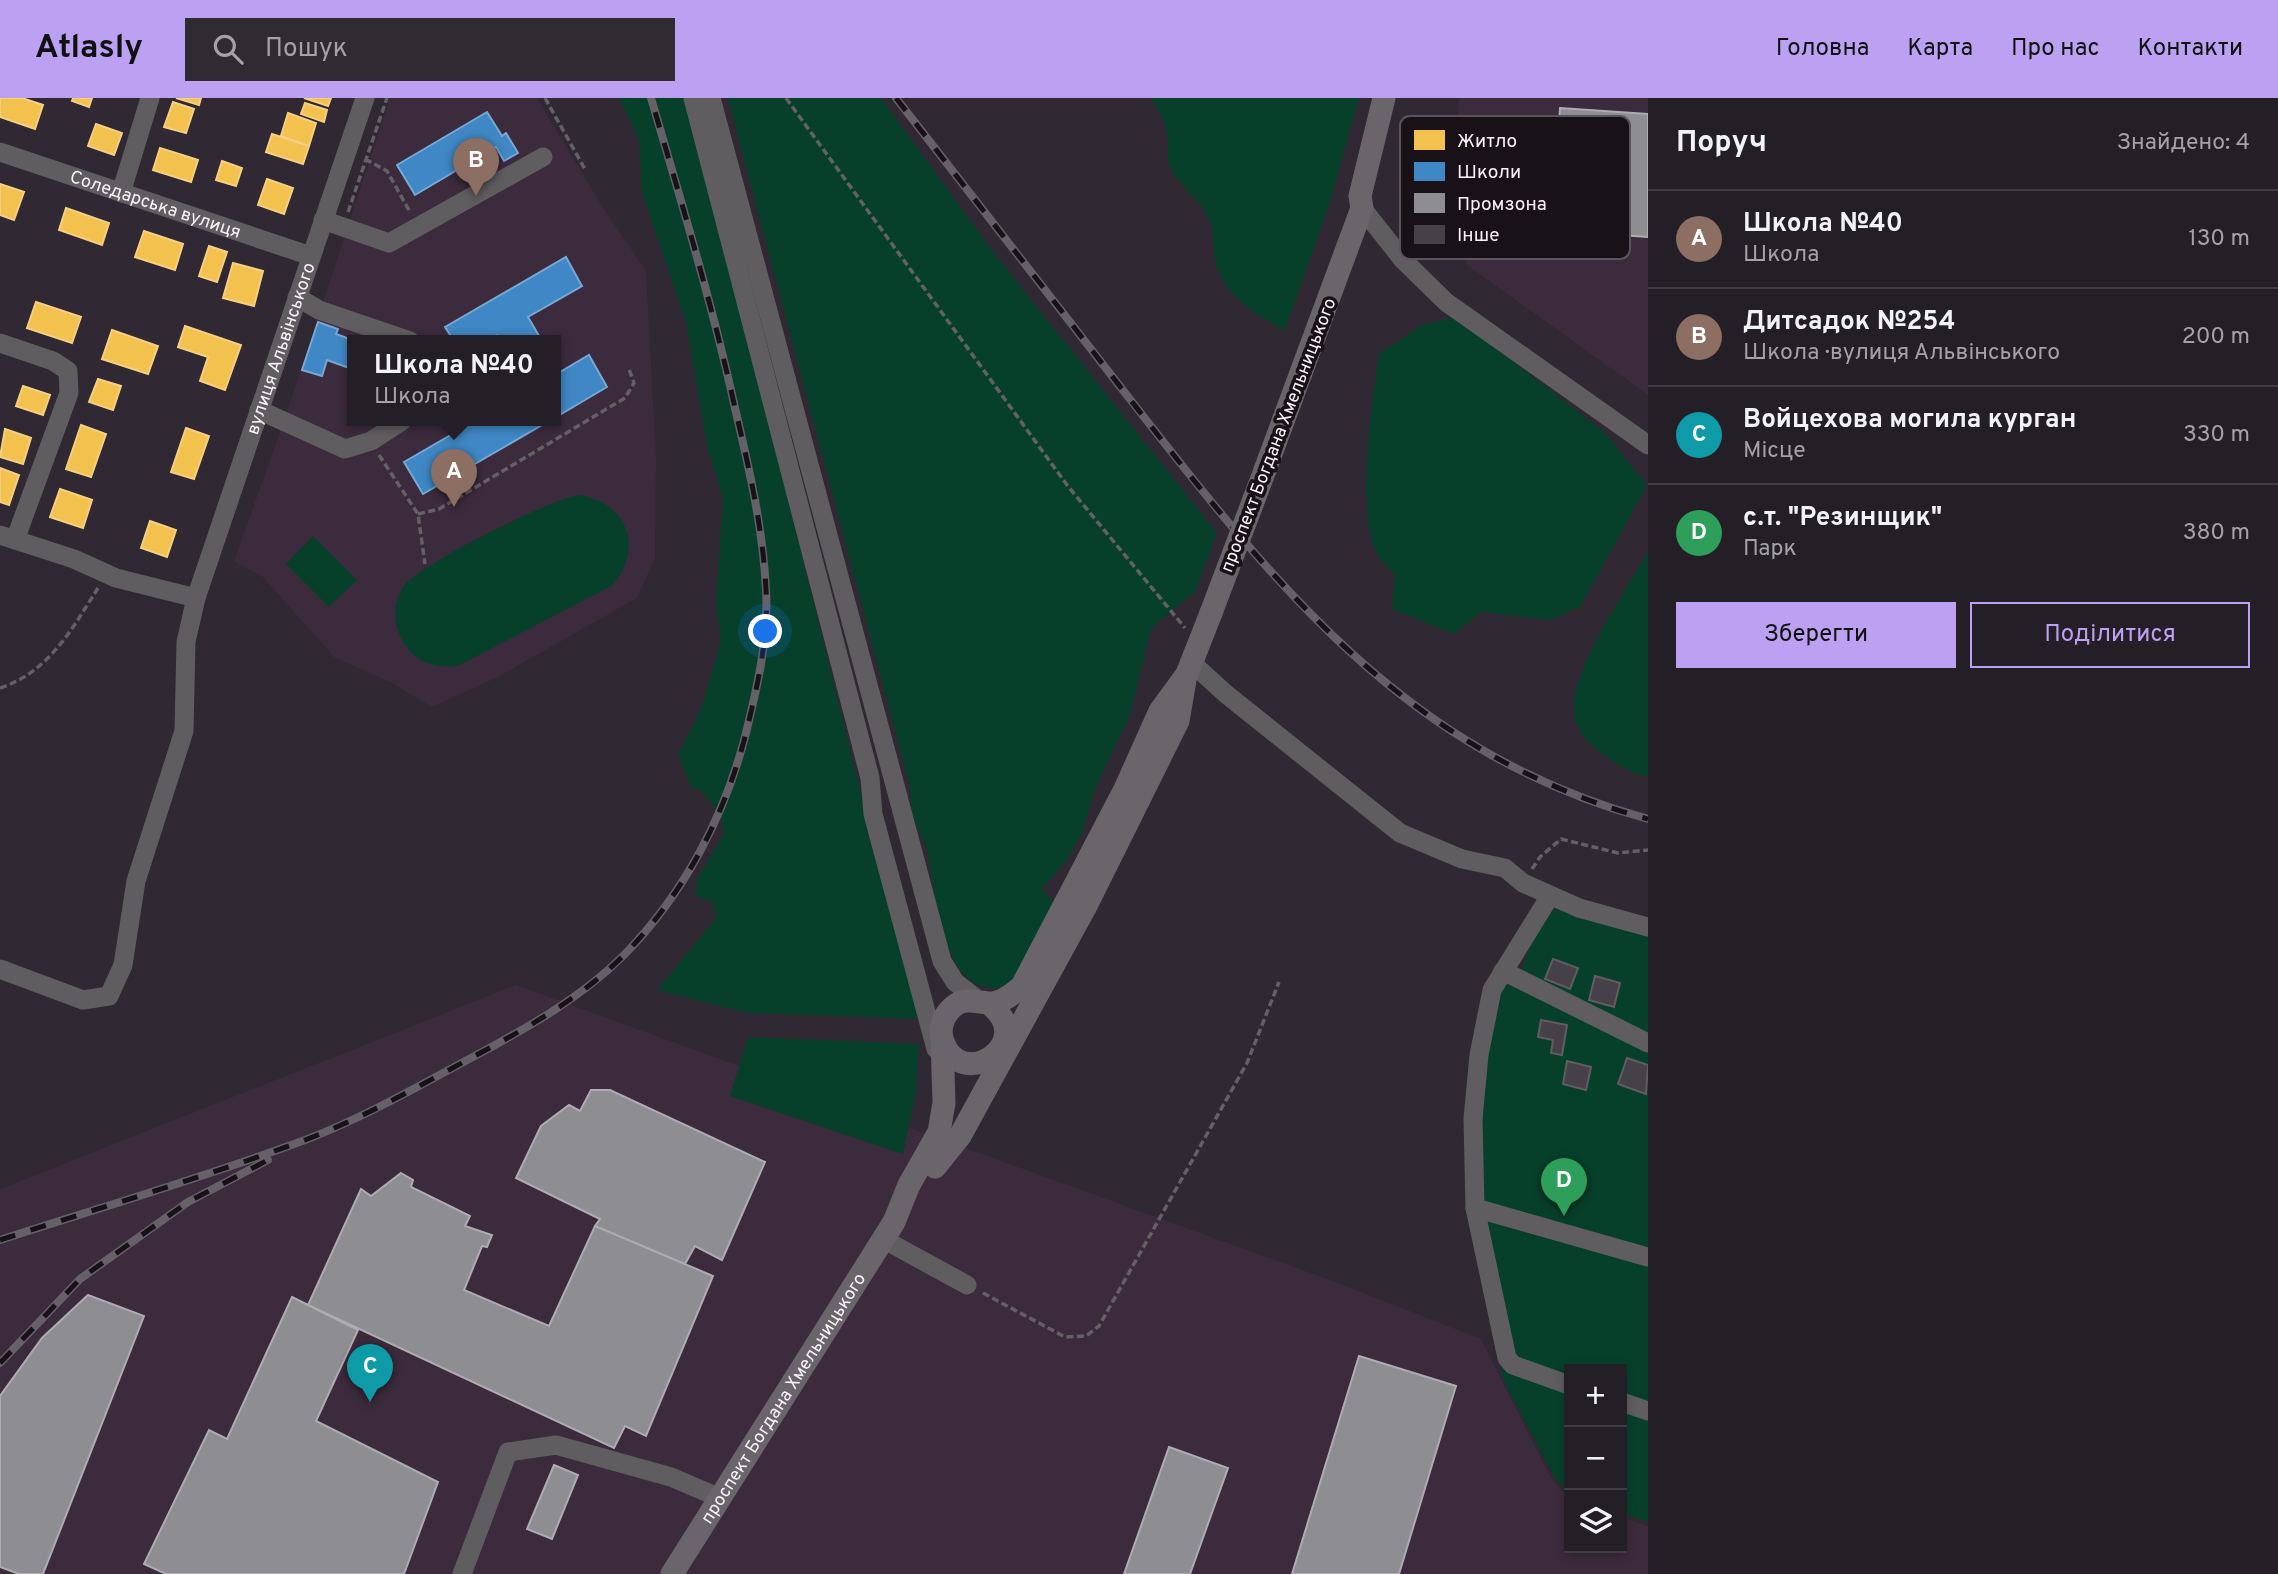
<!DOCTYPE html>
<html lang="uk">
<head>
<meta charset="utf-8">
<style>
	:root { --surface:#241e26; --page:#302b32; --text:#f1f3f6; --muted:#a3a2a7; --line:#413c43; --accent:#bca0f2 }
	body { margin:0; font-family:Overpass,sans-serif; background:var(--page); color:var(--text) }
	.controls { position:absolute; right:21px; bottom:21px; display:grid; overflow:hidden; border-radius:0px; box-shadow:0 4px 10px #0003 }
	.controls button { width:63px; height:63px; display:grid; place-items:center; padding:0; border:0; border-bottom:2px solid var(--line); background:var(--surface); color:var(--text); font:35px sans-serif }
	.you { position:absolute; left:766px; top:534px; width:24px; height:24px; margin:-18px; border:5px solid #fff; border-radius:50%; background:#1a73e8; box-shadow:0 0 0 10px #1a73e833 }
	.badge { display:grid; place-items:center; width:46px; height:46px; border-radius:50%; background:var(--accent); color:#fff; font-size:23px; font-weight:700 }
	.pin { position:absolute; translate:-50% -58px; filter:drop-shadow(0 2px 4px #0008) }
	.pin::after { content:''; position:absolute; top:37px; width:24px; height:21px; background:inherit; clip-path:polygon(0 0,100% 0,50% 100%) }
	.popup { position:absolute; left:347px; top:237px; width:214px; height:91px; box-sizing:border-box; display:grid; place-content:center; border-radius:0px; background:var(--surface); filter:drop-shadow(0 2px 5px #0005); font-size:23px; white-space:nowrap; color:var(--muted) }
	.popup b { font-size:26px; color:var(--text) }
	.popup::after { content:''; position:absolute; left:50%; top:100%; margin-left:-14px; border:14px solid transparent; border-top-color:var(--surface) }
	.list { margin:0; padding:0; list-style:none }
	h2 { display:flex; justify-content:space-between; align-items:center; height:91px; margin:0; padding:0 28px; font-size:30px }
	h2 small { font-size:23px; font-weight:400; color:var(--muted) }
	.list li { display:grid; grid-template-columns:46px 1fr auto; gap:21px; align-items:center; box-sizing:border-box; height:98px; padding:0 28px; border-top:2px solid var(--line) }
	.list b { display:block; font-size:26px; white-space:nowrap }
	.list p { margin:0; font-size:23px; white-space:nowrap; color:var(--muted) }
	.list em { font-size:23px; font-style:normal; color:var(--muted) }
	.actions { display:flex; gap:14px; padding:21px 28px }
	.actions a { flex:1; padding:16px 0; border:2px solid var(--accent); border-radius:0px; text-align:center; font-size:24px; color:var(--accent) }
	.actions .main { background:var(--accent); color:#111 }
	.icon { flex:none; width:38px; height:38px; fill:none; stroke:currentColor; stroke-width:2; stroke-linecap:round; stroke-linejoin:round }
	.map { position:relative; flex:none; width:1648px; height:1476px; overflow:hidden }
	header { display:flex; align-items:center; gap:42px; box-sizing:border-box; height:98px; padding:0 35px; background:var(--accent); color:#111 }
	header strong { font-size:33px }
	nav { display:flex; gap:38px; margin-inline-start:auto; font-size:24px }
	.search { width:490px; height:63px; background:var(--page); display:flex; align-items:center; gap:18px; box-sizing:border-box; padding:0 24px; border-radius:0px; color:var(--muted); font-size:26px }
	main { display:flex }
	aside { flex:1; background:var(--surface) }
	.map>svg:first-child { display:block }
	.built { fill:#3c2b3d; fill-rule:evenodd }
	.green { fill:#06402b }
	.homes { fill:#f2c14e; stroke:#f5cf82; stroke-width:2 }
	.schools { fill:#3f88c5; stroke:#77a8d5; stroke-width:2 }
	.industry { fill:#8d8d92; stroke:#aeabb2; stroke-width:2 }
	.building { fill:#464048; stroke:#625b64; stroke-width:2 }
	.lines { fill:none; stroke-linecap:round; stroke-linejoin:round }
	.path { stroke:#656066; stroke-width:3.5; stroke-dasharray:7 3.5; stroke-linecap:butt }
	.minor { stroke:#605d60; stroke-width:19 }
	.major { stroke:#6a656b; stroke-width:23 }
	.rail-casing { stroke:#666168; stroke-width:8 }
	.rail { stroke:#181118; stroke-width:5; stroke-dasharray:16; stroke-linecap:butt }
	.major-bridge { stroke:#6a656b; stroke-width:23 }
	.labels { text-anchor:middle; stroke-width:7; stroke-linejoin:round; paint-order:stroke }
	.street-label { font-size:18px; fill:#fbf1fb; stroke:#181118 }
	.key { fill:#181118; stroke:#5c545c; stroke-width:2 }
	.key-label { font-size:19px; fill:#fbf1fb }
</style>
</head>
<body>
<header>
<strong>Atlasly</strong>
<div class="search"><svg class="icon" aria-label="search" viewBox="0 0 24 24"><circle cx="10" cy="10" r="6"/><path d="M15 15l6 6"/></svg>Пошук</div>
<nav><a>Головна</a><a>Карта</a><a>Про нас</a><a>Контакти</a></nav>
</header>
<main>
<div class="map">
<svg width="1648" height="1476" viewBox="0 0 1648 1476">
	<rect width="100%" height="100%" fill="#302832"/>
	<!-- built -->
	<path class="built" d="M390 0H537L602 108 646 173 656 358 655 460 637 500 496 580 432 609 392 585 334 559 263 479 234 463 284 323ZM352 243H556V323H352Z
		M1458 0H1648V297L1467 167Z
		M516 887 1341 1186 1481 1241 1551 1380 1569 1399V1450H1622V1419L1648 1428V1476H0V1091Z"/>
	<!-- green -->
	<path class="green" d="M619 0H688L867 720 868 738 886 790 921 921 748 915 657 892 717 819 712 804 696 798 697 781 724 736 721 718 700 691 691 689 678 657 701 611 721 543 716 506 723 401 708 352 686 224 642 94 639 42Z
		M728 0H881L996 158 1217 435 1195 494 1157 525 1150 535 1130 617 1096 688 1081 737 1064 766 1041 791 1057 807 1014 886C943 913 937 801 928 756 926 745 920 736 916 726 911 715 911 701 910 689Z
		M1151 0H1359L1330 104 1285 232C1259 220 1223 196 1216 166 1213 152 1214 136 1210 123 1202 101 1177 89 1169 66 1167 60 1168 52 1168 45 1167 27 1160 14 1151 0Z
		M1455 219 1603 333 1647 387 1580 509 1550 522 1481 514 1454 536 1392 511 1395 478C1389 470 1379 461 1375 452 1357 410 1372 302 1379 256L1422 227Z
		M580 397C629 406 643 450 613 487L458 568C438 570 418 566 406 548 393 530 391 506 404 488 420 466 552 400 580 397Z
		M313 438 357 482 329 509 286 466Z
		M1648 454V678C1631 676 1613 664 1600 654 1588 645 1576 631 1574 615 1568 577 1628 488 1648 454Z
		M1563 808 1648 830V1424L1622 1415V1271H1569V1394L1555 1380 1504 1284 1500 1267 1510 1259 1484 1138 1475 1029 1499 885 1521 873C1530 850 1537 816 1563 808Z
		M748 939 919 946 916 995 903 1056 730 998Z"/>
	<!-- homes -->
	<path class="homes" d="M0 0H22L43 7 35 31 0 19Z
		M73 0H92L89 9 72 3Z
		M176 0H201L199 7Z
		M304 0H331L328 8Z
		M173 4 194 11 186 35 164 29Z
		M305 5 327 12 324 24 301 16Z
		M288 15 316 25 309 48 281 38Z
		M96 26 122 35 114 57 88 48Z
		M272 36 309 48 303 66 266 54Z
		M160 50 198 62 191 84 153 72Z
		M222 63 242 70 236 88 216 82Z
		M267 81 293 90 284 116 258 107Z
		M0 86 24 94 14 122 0 117Z
		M66 110 109 125 102 147 59 132Z
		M144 133 183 146 175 172 135 159Z
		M209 148 227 154 217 184 199 178Z
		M233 165 263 173 254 208 223 200Z
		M36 204 81 219 72 245 27 230Z
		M185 228 241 247 225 292 200 283 208 259 178 249Z
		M112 232 158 248 148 276 102 261Z
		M98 281 121 288 113 312 89 304Z
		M23 288 50 297 43 317 16 308Z
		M81 327 106 336 91 379 66 371Z
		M186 330 209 338 194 381 171 374Z
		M5 331 31 340 23 366 0 359Z
		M0 370 19 377 9 407 0 404Z
		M60 391 92 402 83 430 50 419Z
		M150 423 176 432 167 459 141 450Z"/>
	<!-- schools -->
	<path class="schools" d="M487 14 502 38 506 35 518 55 504 63 496 49 415 97 397 67Z
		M566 159 582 188 528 219 542 243H501L497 237 487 243H454L445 229Z
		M318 224 338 231 336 236 355 243H352V271L327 262 322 278 302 272Z
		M589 257 607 289 556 319V267L560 274Z
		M475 323H549L423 396 404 364Z"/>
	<!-- industry -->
	<path class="industry" d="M1560 10 1648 16V139L1552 132Z
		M591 992H610L765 1064 722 1162 695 1148 685 1166 595 1128 600 1121 516 1080 541 1028 569 1007 580 1013Z
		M401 1075 413 1082 411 1089 470 1118 465 1128 492 1137 487 1149 482 1148 464 1192 549 1228 595 1128 713 1178 646 1338 625 1328 614 1350 308 1207 361 1091 371 1098Z
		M88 1197 144 1218 43 1476H19L0 1469V1298L42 1240Z
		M292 1199 358 1232 316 1323 438 1384 404 1476H166L144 1466 209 1332 227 1341Z
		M1359 1258 1456 1288 1399 1476H1292Z
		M1169 1349 1228 1370 1190 1476H1124Z
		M554 1367 578 1377 552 1441 527 1431Z"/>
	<!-- building -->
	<path class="building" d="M1553 861 1578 870 1570 891 1545 881Z
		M1595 878 1620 885 1614 909 1589 902Z
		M1541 922 1567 927 1562 957 1551 955 1553 942 1538 939Z
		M1627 960 1648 967 1646 996 1618 986Z
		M1567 963 1591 969 1586 992 1563 986Z"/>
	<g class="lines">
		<!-- path -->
		<path class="path" d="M545 0 586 73
			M786 0 1067 387 1185 530
			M365 61 387 73 410 114
			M348 114 387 0
			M379 357 418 416 425 466
			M418 416 439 411 625 300 634 285 629 271
			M0 590C49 574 72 531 98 490
			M1532 771 1540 759 1561 741 1618 755 1648 752
			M983 1195 1065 1239 1086 1238 1099 1228 1247 965 1279 884"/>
		<!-- minor -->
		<g class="minor">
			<path d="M693 0 870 680 873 716 936 951"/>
			<path d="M711 0 942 863 955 884 978 902"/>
			<path id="s1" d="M0 54 311 158"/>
			<path d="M121 95 150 0"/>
			<path d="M1362 110 1403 162 1446 204 1648 347"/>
			<path d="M323 122 389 145 543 59"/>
			<path d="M297 199 319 212 410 243"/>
			<path d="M0 245 53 263 68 273 69 295 15 442"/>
			<path d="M259 312 345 351 371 343 402 323"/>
			<path d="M0 437 74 461 116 480 196 500"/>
			<path d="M1192 565 1226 596 1400 735 1462 761 1505 770 1523 785 1579 810 1648 829"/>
			<path d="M1550 798 1492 892 1479 957 1473 1021 1475 1110 1507 1260 1513 1267 1569 1287"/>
			<path id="s2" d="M0 871 83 902 109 898 123 867 136 783 184 633 186 544 196 500 365 0"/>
			<path d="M1503 873 1648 945"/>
			<path d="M1475 1110 1648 1159"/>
			<path d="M883 1141 967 1187"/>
			<path d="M1622 1304 1648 1313"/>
			<path d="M462 1476 508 1354 556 1347 671 1379 720 1400"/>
		</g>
		<!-- major -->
		<g class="major">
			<path d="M1265 372 1362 110 1360 98 1384 0"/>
			<path d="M988 905C1041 944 960 996 943 943 939 933 942 921 949 913 961 898 973 904 988 905 1001 906 1013 896 1022 888L1125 691 1160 613 1187 576 1211 515"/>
			<path d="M935 1069 960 1038 1087 806 1178 623 1185 582"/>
			<path id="s3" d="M672 1476 894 1124 909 1087 939 1034 944 1005 942 942"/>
		</g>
		<defs>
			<path id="rail" d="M896 0C971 97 1047 194 1122 291 1272 483 1401 653 1648 721
				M0 1142C102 1109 205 1079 305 1042 363 1020 417 989 471 960 525 931 580 901 624 857 684 796 725 718 746 635 757 590 769 539 766 492 763 430 749 370 735 310 712 205 681 103 651 0
				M0 1265 80 1181 188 1104 268 1062"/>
		</defs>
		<!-- rail casing -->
		<use href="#rail" class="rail-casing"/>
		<!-- rail -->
		<use href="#rail" class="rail"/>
		<!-- major-bridge -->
		<path class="major-bridge" d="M1211 515 1265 372"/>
	</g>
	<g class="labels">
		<!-- street labels -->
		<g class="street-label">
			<text dy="6" stroke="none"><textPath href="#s1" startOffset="164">Соледарська вулиця</textPath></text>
			<text dy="6" stroke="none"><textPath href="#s2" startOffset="789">вулиця Альвінського</textPath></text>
			<text transform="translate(1278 337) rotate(-69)" y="6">проспект Богдана Хмельницького</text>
			<text dy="6" stroke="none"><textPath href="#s3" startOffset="208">проспект Богдана Хмельницького</textPath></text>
		</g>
	</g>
	<!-- legend -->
	<rect x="1400" y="18" width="230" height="143" rx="10" class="key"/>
	<rect x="1414" y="32" width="31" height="20" fill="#f2c14e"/>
	<rect x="1414" y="64" width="31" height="19" fill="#3f88c5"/>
	<rect x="1414" y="95" width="31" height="20" fill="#8d8d92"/>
	<rect x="1414" y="127" width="31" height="19" fill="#464048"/>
	<g class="key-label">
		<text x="1457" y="49">Житло</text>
		<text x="1457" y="80">Школи</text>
		<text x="1457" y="112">Промзона</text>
		<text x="1457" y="143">Інше</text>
	</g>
</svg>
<div class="controls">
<button>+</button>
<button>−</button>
<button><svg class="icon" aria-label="layers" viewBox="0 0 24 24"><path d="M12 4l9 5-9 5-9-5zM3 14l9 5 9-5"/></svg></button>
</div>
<div class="you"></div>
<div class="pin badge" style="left:454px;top:409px;background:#8d6e63">A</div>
<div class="popup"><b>Школа №40</b>Школа</div>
<div class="pin badge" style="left:476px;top:98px;background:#8d6e63">B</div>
<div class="pin badge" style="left:370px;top:1304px;background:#0f9aa8">C</div>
<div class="pin badge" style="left:1564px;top:1118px;background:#2e9e5b">D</div>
</div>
<aside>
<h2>Поруч<small>Знайдено: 4</small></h2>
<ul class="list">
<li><span class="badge" style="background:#8d6e63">A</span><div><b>Школа №40</b><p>Школа</p></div><em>130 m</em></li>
<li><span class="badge" style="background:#8d6e63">B</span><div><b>Дитсадок №254</b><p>Школа · вулиця Альвінського</p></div><em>200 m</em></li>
<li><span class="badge" style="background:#0f9aa8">C</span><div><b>Войцехова могила курган</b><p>Місце</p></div><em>330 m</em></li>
<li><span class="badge" style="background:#2e9e5b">D</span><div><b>с.т. &quot;Резинщик&quot;</b><p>Парк</p></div><em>380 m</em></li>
</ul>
<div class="actions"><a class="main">Зберегти</a><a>Поділитися</a></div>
</aside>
</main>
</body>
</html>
